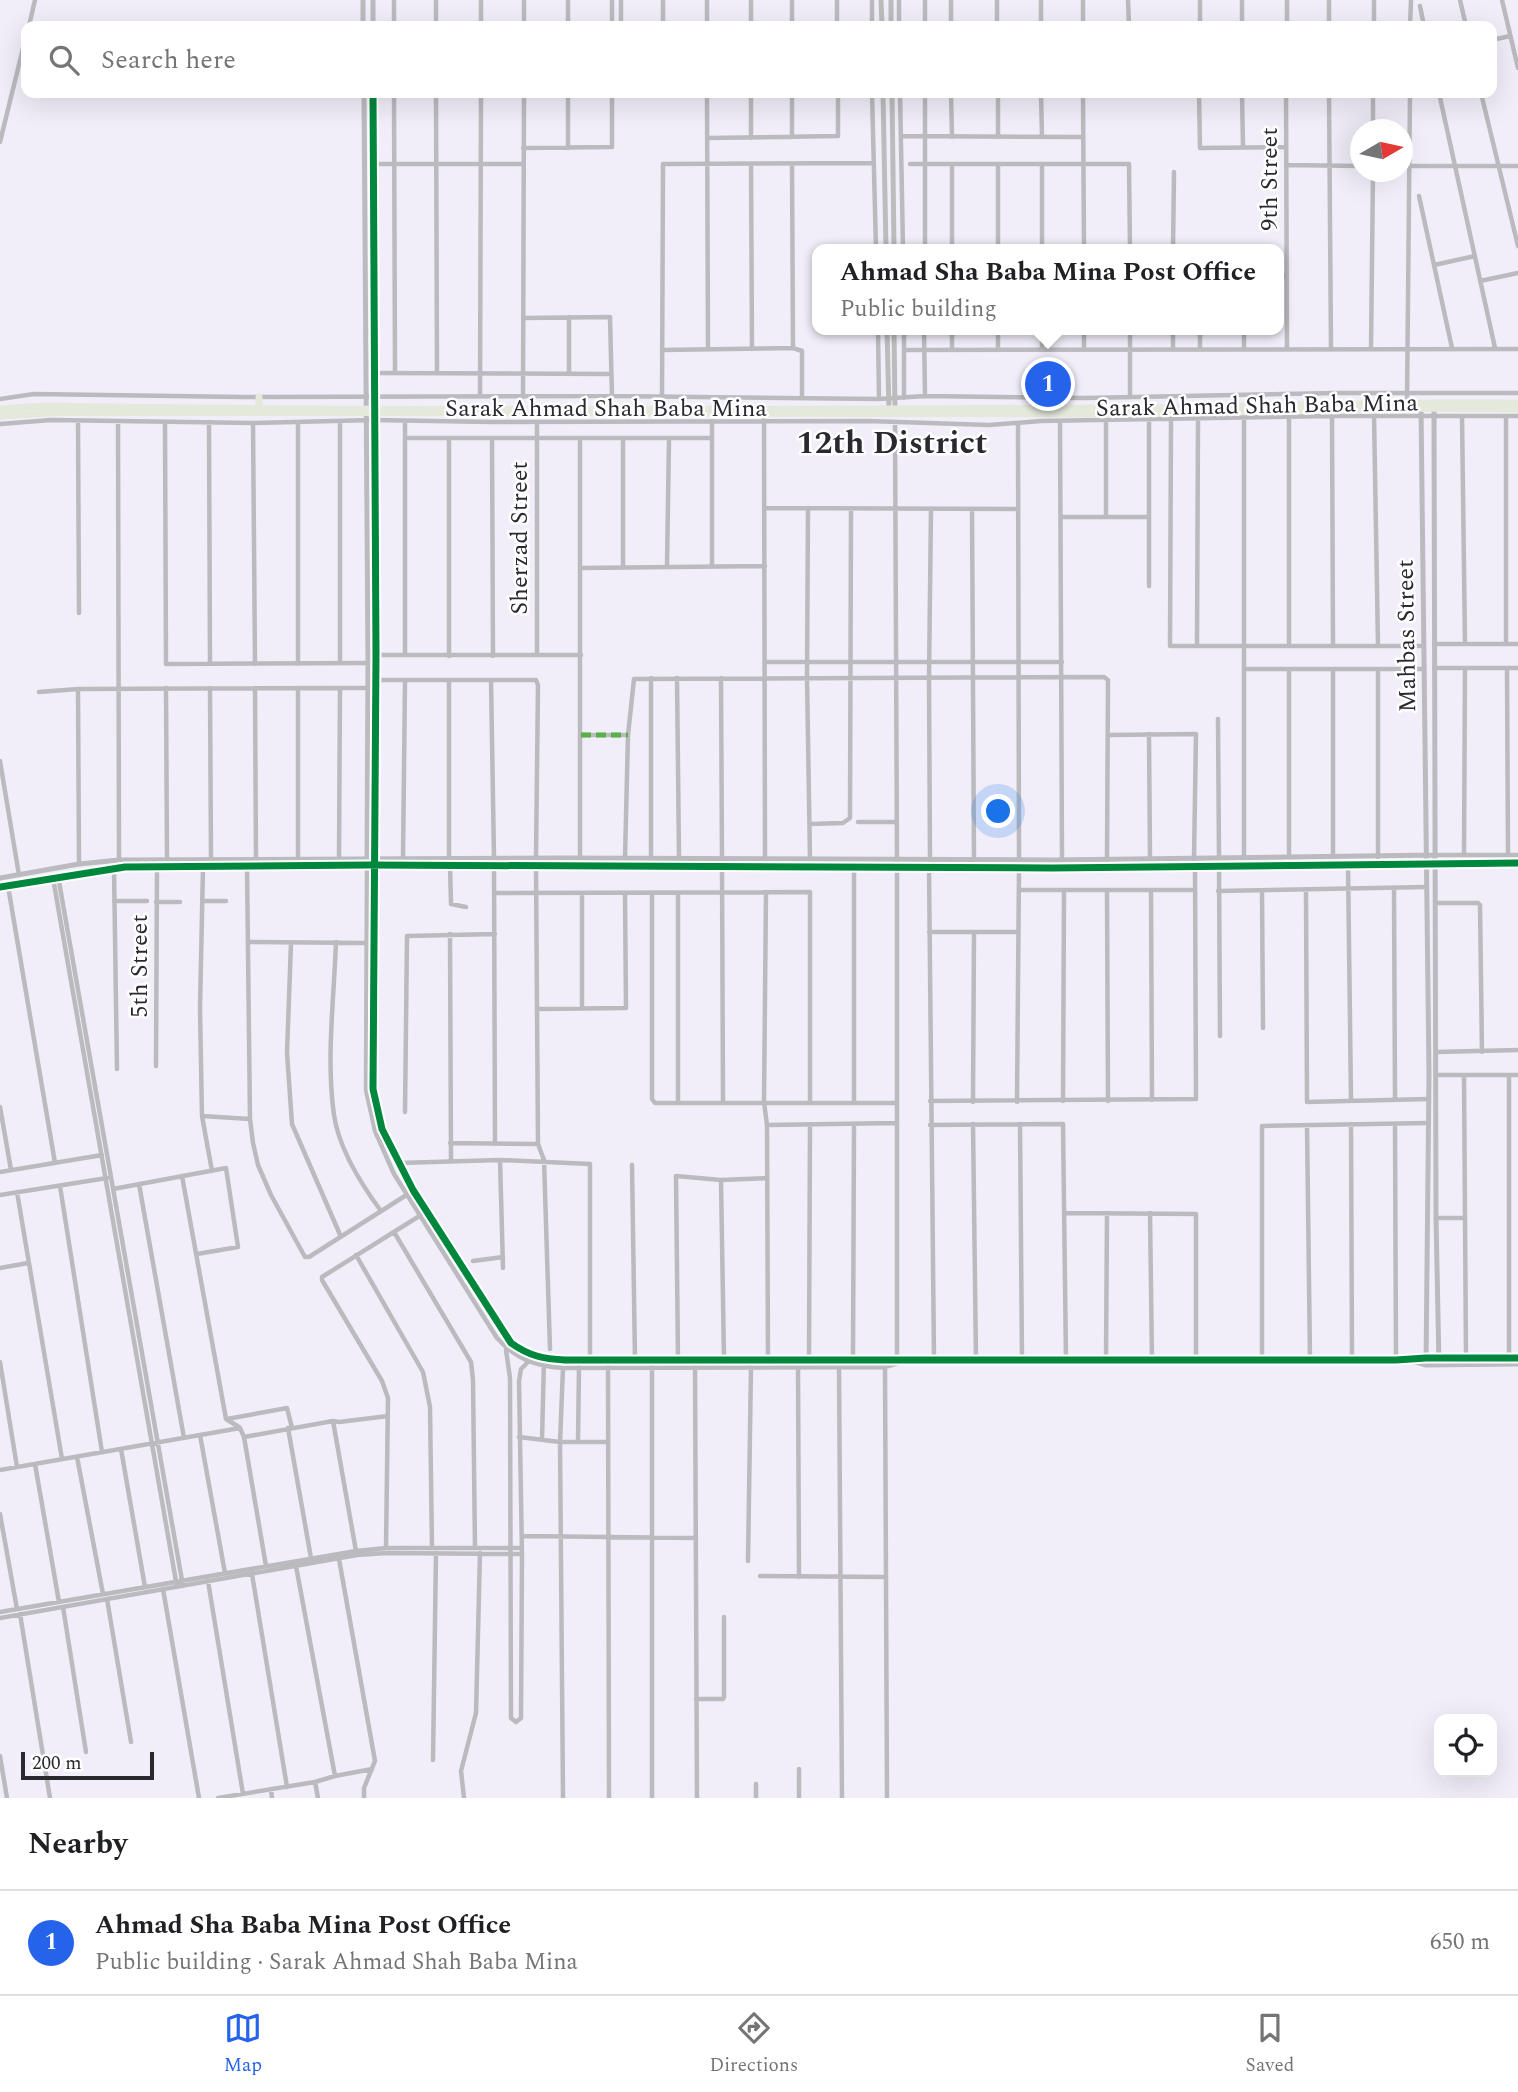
<!DOCTYPE html>
<html lang="en">
<head>
<meta charset="utf-8">
<style>
	:root { --surface:#fff; --page:#f6f6f6; --text:#202124; --muted:#757577; --line:#e0e0e0; --accent:#2563eb }
	body { margin:0; font-family:Spectral,serif; background:var(--page); color:var(--text) }
	.controls { position:absolute; right:21px; bottom:21px; display:grid; overflow:hidden; border-radius:14px; box-shadow:0 7px 28px #0002 }
	.controls button { width:63px; height:63px; display:grid; place-items:center; padding:0; border:0; border-bottom:2px solid var(--line); background:var(--surface); color:var(--text); font:35px sans-serif }
	.compass { position:absolute; left:1350px; top:119px; width:63px; height:63px; border-radius:50%; background:var(--surface); box-shadow:0 7px 28px #0002; rotate:81deg }
	.scale { position:absolute; left:21px; bottom:18px; width:133px; box-sizing:border-box; padding-left:7px; border:4px solid #2b2930; border-top:0; font-size:19px; line-height:24px; white-space:nowrap; color:#2b2930; -webkit-text-stroke:5px #fff; paint-order:stroke }
	.you { position:absolute; left:999px; top:812px; width:24px; height:24px; margin:-18px; border:5px solid #fff; border-radius:50%; background:#1a73e8; box-shadow:0 0 0 10px #1a73e833 }
	.badge { display:grid; place-items:center; width:46px; height:46px; border-radius:50%; background:var(--accent); color:#fff; font-size:23px; font-weight:700 }
	.pin { position:absolute; translate:-50% -50%; border:4px solid #fff; box-shadow:0 2px 7px #0006 }
	.popup { position:absolute; left:812px; top:244px; width:472px; height:91px; box-sizing:border-box; display:grid; place-content:center; border-radius:14px; background:var(--surface); filter:drop-shadow(0 2px 5px #0005); font-size:23px; white-space:nowrap; color:var(--muted) }
	.popup b { font-size:26px; color:var(--text) }
	.popup::after { content:''; position:absolute; left:50%; top:100%; margin-left:-14px; border:14px solid transparent; border-top-color:var(--surface) }
	.list { margin:0; padding:0; list-style:none }
	h2 { display:flex; justify-content:space-between; align-items:center; height:91px; margin:0; padding:0 28px; font-size:30px }
	h2 small { font-size:23px; font-weight:400; color:var(--muted) }
	.list li { display:grid; grid-template-columns:46px 1fr auto; gap:21px; align-items:center; box-sizing:border-box; height:105px; padding:0 28px; border-top:2px solid var(--line) }
	.list b { display:block; font-size:26px; white-space:nowrap }
	.list p { margin:0; font-size:23px; white-space:nowrap; color:var(--muted) }
	.list em { font-size:23px; font-style:normal; color:var(--muted) }
	.icon { flex:none; width:38px; height:38px; fill:none; stroke:currentColor; stroke-width:2; stroke-linecap:round; stroke-linejoin:round }
	.map { position:relative; flex:none; width:1518px; height:1798px; overflow:hidden }
	.search { position:absolute; background:var(--surface); box-shadow:0 7px 28px #0002; left:21px; right:21px; top:21px; height:77px; display:flex; align-items:center; gap:18px; box-sizing:border-box; padding:0 24px; border-radius:14px; color:var(--muted); font-size:26px }
	.sheet { height:196px; background:var(--surface) }
	nav { display:flex; justify-content:space-around; align-items:center; box-sizing:border-box; height:98px; border-top:2px solid var(--line); background:var(--surface); font-size:19px; color:var(--muted) }
	nav a { display:grid; justify-items:center; gap:4px }
	nav .on { color:var(--accent) }
	.map>svg:first-child { display:block }
	.lines { fill:none; stroke-linecap:round; stroke-linejoin:round }
	.minor { stroke:#bbbabe; stroke-width:4.5 }
	.tertiary { stroke:#bbbabe; stroke-width:5 }
	.secondary { stroke:#bcbcbc; stroke-width:5 }
	.trunk { stroke:#e4e9dc; stroke-width:7 }
	.quiet { stroke:#56b246; stroke-width:5; stroke-dasharray:10 5; stroke-linecap:butt }
	.cycleway-casing { stroke:#fff; stroke-width:11 }
	.cycleway { stroke:#00873e; stroke-width:7 }
	.labels { text-anchor:middle; stroke-width:5; stroke-linejoin:round; paint-order:stroke }
	.street-label { font-size:24px; fill:#2b2930; stroke:#fff }
	.district-label { font-size:32px; font-weight:bold; fill:#2b2930; stroke:#fff }
</style>
</head>
<body>
<div class="map">
<svg width="1518" height="1798" viewBox="0 0 1518 1798">
	<rect width="100%" height="100%" fill="#f1eef9"/>
	<g class="lines">
		<!-- minor -->
		<path class="minor" d="M394 0V26
			M436 0V26
			M481 0V26
			M612 0V26
			M621 0V26
			M663 0V26
			M792 0V26
			M837 0V26
			M872 0V26
			M899 0V26
			M925 0V26
			M951 0V26
			M997 0V26
			M1041 0V26
			M1083 0V26
			M1128 0 1129 26
			M1242 0V26
			M1329 0V26
			M1460 0 1466 26
			M1502 0 1518 68
			M1420 6 1424 26
			M29 26 35 0
			M524 26V0
			M568 26V0
			M707 26V0
			M751 26V0
			M1200 26V0
			M1287 26V0
			M1374 26V0
			M1410 26 1411 0
			M1492 40 1510 36
			M394 93 395 373
			M436 93 437 373
			M707 93 708 349
			M792 93V137
			M872 93 876 249
			M900 93 903 249
			M951 93 952 137
			M998 93V137
			M1041 93 1042 137
			M1083 93 1084 249
			M1199 93 1200 148 1286 147
			M1242 93 1243 147
			M1286 93 1287 348
			M1329 93 1331 349
			M1439 93 1495 348
			M1481 93 1518 246
			M1373 130V93
			M901 136 1083 137
			M707 138 838 136V93
			M751 138V93
			M0 142 26 36
			M523 148 612 147V93
			M568 148V93
			M374 164H523
			M751 164 752 349
			M792 164 793 348 802 351V398
			M910 164H1129L1130 249
			M952 164V249
			M998 165V249
			M1042 165V249
			M1286 165 1360 166
			M1402 166H1518
			M1419 196 1452 348
			M925 249V93
			M1173 249 1174 172
			M1434 265 1475 256
			M1279 276 1286 277
			M1480 281 1518 273
			M524 318 610 317 612 396
			M878 330 879 399
			M904 330V398
			M924 330 925 396
			M952 330V349
			M998 330V349
			M1042 330V348
			M1084 330V348
			M1130 330V397
			M1173 330V350
			M1200 330V349
			M1244 330V348
			M1371 349 1373 172
			M662 350 793 348
			M905 350 1518 349
			M374 373 611 374
			M569 373V317
			M480 396 481 93
			M523 397 524 93
			M662 397 663 164 873 163
			M0 399 34 394 243 397 612 396 879 399 925 396 1084 398 1337 393H1518
			M1407 403 1410 93
			M1374 415 1378 645
			M1332 416 1333 646
			M1462 416 1465 644
			M1506 416V644
			M1289 418V646
			M764 419 765 859
			M1244 419V858
			M1171 420 1170 646H1424
			M78 421 79 613
			M118 421 119 860
			M405 421V655
			M712 421V567
			M1060 421 1062 860
			M1106 421V517
			M165 422 166 664 368 663
			M209 422 210 664
			M298 422V664
			M537 422V655
			M895 422 897 861
			M253 423 255 664
			M0 424 51 420 253 423 373 420 492 422 868 421 989 425 1041 421 1332 416H1518
			M1018 424 1019 860
			M405 438H712
			M449 438V656
			M492 438 493 656
			M765 508 1018 509
			M808 508 807 678 810 859
			M972 509 974 860
			M1061 517H1149
			M667 567 669 439
			M581 568 765 566
			M623 568V438
			M1149 586V420
			M1434 644H1518
			M1197 646 1198 420
			M376 655H581
			M766 662H1062
			M340 663V421
			M1434 668H1518
			M1507 668 1508 855
			M1244 669H1424
			M1289 669V857
			M651 678V858
			M677 678 679 858
			M721 678 722 859
			M376 680H536L538 685 536 858
			M449 680V858
			M491 680 494 858
			M166 688 167 860
			M210 688 211 860
			M255 688 256 860
			M298 688V859
			M78 689 79 864
			M39 692 78 689 340 688
			M1218 719 1219 858
			M1149 734 1150 859
			M581 735H628
			M1108 735 1196 734 1194 859
			M0 761 19 875
			M858 822H897
			M810 824 843 823 850 818 851 509
			M1435 855H1518
			M1464 855 1465 668
			M1333 857V669
			M1378 857V669
			M339 858 340 688H368
			M580 858V438
			M625 858 628 735 634 679 1104 677 1108 680 1107 860
			M403 859 405 680
			M930 860 929 678 931 509
			M1435 863H1518
			M367 865 366 1090 375 1131 394 1174 497 1338C516 1359 535 1366 563 1368L885 1367 902 1362
			M374 865 373 1089C380 1152 426 1210 460 1261 477 1288 494 1316 511 1343 529 1356 544 1359 565 1360H1409
			M1219 865 1220 1036
			M1348 865 1351 1100
			M247 866 250 1119 253 1143 258 1165 271 1195 305 1257H309L408 1194
			M450 866 451 904 466 907
			M494 866 495 1144
			M536 866 538 1144 544 1160 550 1349
			M722 866 723 1103
			M203 867 200 1008 202 1116 212 1171
			M897 867V1360
			M929 868 934 1360
			M114 869 117 1069
			M58 876 183 1586
			M53 878 177 1587
			M8 886 55 1163
			M1019 890H1195
			M1107 890 1108 1101
			M1151 890 1152 1100
			M1394 890 1395 1099
			M1218 891 1426 887
			M1262 891 1263 1028
			M1306 891 1307 1102 1429 1099
			M766 892 764 1102 767 1125 768 1360
			M494 893 810 892V1103
			M652 893V1099L655 1103H897
			M678 893V1103
			M114 901H147
			M203 901H226
			M156 902H180
			M1436 903H1478L1480 905 1482 1052
			M929 932H1018
			M450 934 451 1160
			M248 942 365 943
			M336 942C334 999 326 1059 334 1115 339 1149 361 1184 381 1211
			M291 943 287 1053 292 1124 341 1237
			M582 1008V893
			M538 1009 626 1008 625 893
			M1436 1052 1518 1050
			M156 1066 157 867
			M1436 1075H1518
			M1464 1075 1466 1358
			M1509 1075V1358
			M930 1101 1196 1099 1195 866
			M1063 1101 1064 890
			M973 1102 974 932
			M1017 1102 1019 868
			M854 1103V867
			M0 1107 11 1170
			M405 1112 407 936 495 934
			M202 1116 250 1119
			M973 1124 976 1360
			M1020 1124 1022 1360
			M1351 1124 1352 1360
			M1395 1124 1396 1360
			M767 1125 897 1123
			M930 1125 1063 1124 1066 1360
			M1307 1125 1310 1360
			M450 1143 538 1144
			M500 1160 503 1268
			M399 1163 500 1160 590 1164V1360
			M632 1165 635 1360
			M0 1172 102 1155
			M182 1176 226 1419 239 1427
			M721 1180 724 1359
			M139 1184 184 1438
			M60 1186 102 1452
			M113 1189 226 1168 238 1247 197 1254
			M17 1192 62 1459
			M0 1195 107 1178
			M1064 1213 1196 1214V1360
			M1150 1213 1152 1360
			M1436 1218H1465
			M394 1232 471 1362 473 1380 475 1548
			M356 1255 423 1372 430 1407 432 1547
			M473 1261 503 1257
			M0 1268 28 1263
			M506 1350 510 1378 511 1718 516 1722 521 1718 522 1554 519 1381 521 1369 528 1362
			M678 1360 676 1176 721 1180 767 1178
			M809 1360 810 1125
			M853 1360 854 1124
			M1106 1360 1107 1213
			M1262 1360V1126L1429 1123
			M0 1362 17 1467
			M608 1367 609 1798
			M695 1367 697 1798
			M798 1367 799 1577
			M839 1367 842 1798
			M885 1367 887 1798
			M563 1368 560 1442 563 1798
			M227 1419 287 1408 292 1428
			M333 1421 356 1551
			M288 1428 311 1558
			M200 1435 225 1573
			M244 1437 266 1566
			M519 1437 560 1442H608
			M542 1440 544 1359
			M578 1442 579 1367
			M121 1449 145 1587
			M77 1457 103 1594
			M35 1464 59 1602
			M0 1470 240 1428 244 1437 333 1421 339 1422 388 1416
			M0 1514 17 1609
			M522 1536 696 1538
			M386 1548 388 1398 382 1381 322 1280V1277L421 1215
			M339 1559 375 1761 364 1788V1798
			M748 1561 751 1367
			M296 1566 335 1776
			M252 1574 287 1787
			M760 1576 886 1577
			M208 1581 243 1794
			M163 1589 199 1798
			M107 1599 131 1742
			M63 1607 86 1752
			M0 1612 356 1551 386 1548H522
			M20 1614 50 1798
			M0 1618 357 1555 387 1553 522 1554
			M696 1699H723L724 1697V1617
			M0 1756 7 1798
			M433 1760 436 1553
			M315 1782 318 1798
			M756 1784V1798
			M271 1789 272 1798
			M218 1798 315 1782 335 1776 372 1769
			M464 1798 461 1771 476 1713 480 1553
			M652 1798V1367
			M799 1798V1769"/>
		<!-- tertiary -->
		<path class="tertiary" d="M363 0V26
			M373 0V26
			M364 93 368 663 367 861
			M373 93 374 861
			M1421 408 1429 1075 1426 1365
			M1434 408 1436 1218 1439 1365
			M0 878 79 864 119 860 565 858 1052 860 1435 855
			M0 887 125 867 367 865 1052 868 1435 863
			M1409 1360 1426 1365 1518 1364
			M1413 1360 1426 1358H1518"/>
		<!-- secondary -->
		<path class="secondary" d="M881 0 882 26
			M891 0V26
			M883 93 886 249
			M892 93 894 249
			M887 330 889 411
			M894 330 895 410"/>
		<!-- trunk -->
		<path class="trunk" d="M259 408V397
			M0 409 43 406C406 412 770 409 1133 408 1261 407 1389 401 1518 403
			M0 416 68 412 1090 414 1407 408 1518 409"/>
		<!-- quiet -->
		<path class="quiet" d="M581 735H628"/>
		<defs>
			<path id="cycleway" d="M373 93 376 655 373 1089 382 1129 413 1190 511 1343C529 1356 544 1359 565 1360H1396L1426 1358H1518
				M0 887 125 867 367 865 1052 868 1518 863"/>
		</defs>
		<!-- cycleway casing -->
		<use href="#cycleway" class="cycleway-casing"/>
		<!-- cycleway -->
		<use href="#cycleway" class="cycleway"/>
	</g>
	<g class="labels">
		<!-- street labels -->
		<g class="street-label">
			<text transform="translate(1269 179) rotate(-90)" y="8">9th Street</text>
			<text transform="translate(1257 405) rotate(-1)" y="8">Sarak Ahmad Shah Baba Mina</text>
			<text x="606" y="416">Sarak Ahmad Shah Baba Mina</text>
			<text transform="translate(519 538) rotate(-90)" y="8">Sherzad Street</text>
			<text transform="translate(1406 636) rotate(-91)" y="8">Mahbas Street</text>
			<text transform="translate(139 966) rotate(-90)" y="8">5th Street</text>
		</g>
		<!-- district labels -->
		<g class="district-label">
			<text x="892" y="453">12th District</text>
		</g>
	</g>
</svg>
<div class="controls">
<button><svg class="icon" aria-label="locate" viewBox="0 0 24 24"><circle cx="12" cy="12" r="6"/><path d="M12 2v4M12 18v4M2 12h4M18 12h4"/></svg></button>
</div>
<svg class="compass" viewBox="-18 -18 36 36"><path d="M0-13l5 13h-10z" fill="#e53935"/><path d="M0 13l5-13h-10z" fill="#757577"/></svg>
<div class="scale">200 m</div>
<div class="you"></div>
<div class="pin badge" style="left:1048px;top:384px">1</div>
<div class="popup"><b>Ahmad Sha Baba Mina Post Office</b>Public building</div>
<div class="search"><svg class="icon" aria-label="search" viewBox="0 0 24 24"><circle cx="10" cy="10" r="6"/><path d="M15 15l6 6"/></svg>Search here</div>
</div>
<section class="sheet">
<h2>Nearby<small></small></h2>
<ul class="list">
<li><span class="badge">1</span><div><b>Ahmad Sha Baba Mina Post Office</b><p>Public building · Sarak Ahmad Shah Baba Mina</p></div><em>650 m</em></li>
</ul>
</section>
<nav>
<a class="on"><svg class="icon" aria-label="map" viewBox="0 0 24 24"><path d="M3 6l6-2 6 2 6-2v14l-6 2-6-2-6 2zM9 4v14M15 6v14"/></svg>Map</a>
<a><svg class="icon" aria-label="directions" viewBox="0 0 24 24"><path d="M12 3l9 9-9 9-9-9zM9 14v-3h6M13 9l2 2-2 2"/></svg>Directions</a>
<a><svg class="icon" aria-label="saved" viewBox="0 0 24 24"><path d="M7 4h10v16l-5-4-5 4z"/></svg>Saved</a>
</nav>
</body>
</html>
